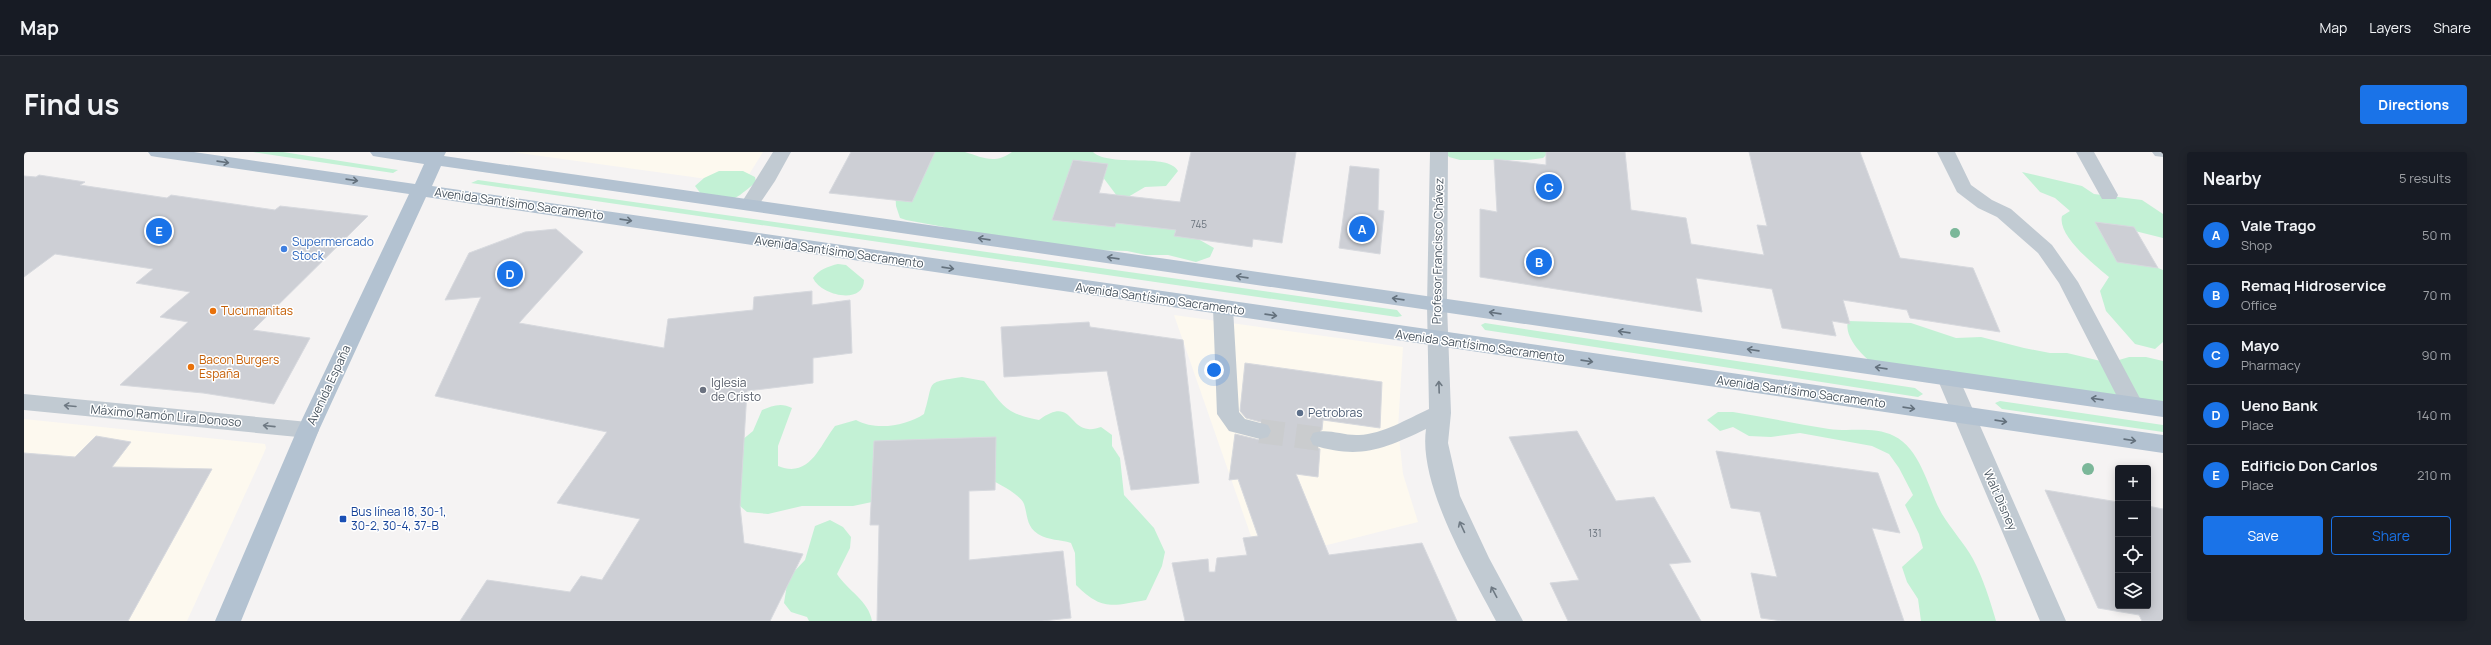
<!DOCTYPE html>
<html lang="en">
<head>
<meta charset="utf-8">
<style>
	:root { --surface:#171b24; --page:#20242c; --text:#f1f3f6; --muted:#9ea1a6; --line:#363941; --accent:#1a73e8 }
	body { margin:0; font-family:Manrope,sans-serif; background:var(--page); color:var(--text) }
	.controls { position:absolute; right:12px; bottom:12px; display:grid; overflow:hidden; border-radius:4px; box-shadow:0 2px 10px #0003 }
	.controls button { width:36px; height:36px; display:grid; place-items:center; padding:0; border:0; border-bottom:1px solid var(--line); background:var(--surface); color:var(--text); font:20px sans-serif }
	.you { position:absolute; left:1190px; top:218px; width:14px; height:14px; margin:-10px; border:3px solid #fff; border-radius:50%; background:#1a73e8; box-shadow:0 0 0 6px #1a73e833 }
	.badge { display:grid; place-items:center; width:26px; height:26px; border-radius:50%; background:var(--accent); color:#fff; font-size:13px; font-weight:700 }
	.pin { position:absolute; translate:-50% -50%; border:2px solid #fff; box-shadow:0 1px 4px #0006 }
	.list { margin:0; padding:0; list-style:none }
	h2 { display:flex; justify-content:space-between; align-items:center; height:52px; margin:0; padding:0 16px; font-size:17px }
	h2 small { font-size:13px; font-weight:400; color:var(--muted) }
	.list li { display:grid; grid-template-columns:26px 1fr auto; gap:12px; align-items:center; box-sizing:border-box; height:60px; padding:0 16px; border-top:1px solid var(--line) }
	.list b { display:block; font-size:15px; white-space:nowrap }
	.list p { margin:0; font-size:13px; white-space:nowrap; color:var(--muted) }
	.list em { font-size:13px; font-style:normal; color:var(--muted) }
	.actions { display:flex; gap:8px; padding:12px 16px }
	.actions a { flex:1; padding:9px 0; border:1px solid var(--accent); border-radius:4px; text-align:center; font-size:14px; color:var(--accent) }
	.actions .main { background:var(--accent); color:#fff }
	.icon { flex:none; width:22px; height:22px; fill:none; stroke:currentColor; stroke-width:2; stroke-linecap:round; stroke-linejoin:round }
	.map { position:relative; flex:none; width:2139px; height:469px; overflow:hidden; border-radius:4px }
	header { display:flex; align-items:center; gap:24px; box-sizing:border-box; height:56px; padding:0 20px; background:var(--surface); border-bottom:1px solid var(--line) }
	header strong { font-size:19px }
	nav { display:flex; gap:22px; margin-inline-start:auto; font-size:14px }
	.intro { display:flex; align-items:center; justify-content:space-between; box-sizing:border-box; height:96px; padding:0 24px }
	h1 { margin:0; font-size:28px }
	.button { padding:10px 18px; border-radius:4px; background:var(--accent); color:#fff; font-size:14px; font-weight:700 }
	main { display:flex; gap:24px; padding:0 24px }
	aside { flex:1; background:var(--surface); border-radius:4px; box-shadow:0 2px 10px #0003 }
	.map>svg:first-child { display:block }
	.commercial { fill:#fdf9ef }
	.green { fill:#c3f1d5 }
	.building { fill:#cdcfd5; stroke:#d7d9de }
	.lines { fill:none; stroke-linecap:round; stroke-linejoin:round }
	.minor-tunnel { stroke:#caccce; stroke-width:24; stroke-dasharray:24 12; stroke-linecap:butt }
	.minor { fill:#c1cad2; fill-rule:evenodd }
	.major { fill:#b3c2d1; fill-rule:evenodd }
	.tree { fill:#7bb799 }
	.oneway { stroke:#64717d }
	.oneway2 { stroke:#6e7983 }
	.shop-dot { fill:#3f7fe0; stroke:#fff; stroke-width:1.5 }
	.food-dot { fill:#e8710a; stroke:#fff; stroke-width:1.5 }
	.worship-dot { fill:#6b7280; stroke:#fff; stroke-width:1.5 }
	.service-dot { fill:#5c6f8a; stroke:#fff; stroke-width:1.5 }
	.transit-dot { fill:#1a4fb4; stroke:#fff; stroke-width:1.5 }
	.labels { text-anchor:middle; stroke-width:3; stroke-linejoin:round; paint-order:stroke }
	.number-label { font-size:10px; fill:#6b747e }
	.street-label { font-size:12px; fill:#4a5661; stroke:#fff }
	.shop-label { font-size:12px; fill:#366cbe; stroke:#fff; text-anchor:start }
	.food-label { font-size:12px; fill:#c56008; stroke:#fff; text-anchor:start }
	.worship-label { font-size:12px; fill:#5b616d; stroke:#fff; text-anchor:start }
	.service-label { font-size:12px; fill:#4e5e75; stroke:#fff; text-anchor:start }
	.transit-label { font-size:12px; fill:#164399; stroke:#fff; text-anchor:start }
</style>
</head>
<body>
<header>
<strong>Map</strong>
<nav><a>Map</a><a>Layers</a><a>Share</a></nav>
</header>
<div class="intro"><h1>Find us</h1><a class="button">Directions</a></div>
<main>
<div class="map">
<svg width="2139" height="469" viewBox="0 0 2139 469">
	<rect width="100%" height="100%" fill="#f5f3f3"/>
	<!-- commercial -->
	<path class="commercial" d="M488 0H739L719 32Z
		M1150 163 1379 195 1374 276 1379 322 1394 370 1236 410Z
		M0 267 241 292 242 296 239 303 163 469H0Z"/>
	<!-- green -->
	<path class="green" d="M229 0H259L374 18 369 21Z
		M900 0C912 0 929 0 941 0 958 5 970 13 988 0H1069C1087 16 1144 0 1154 19L1142 34 1121 35 1104 45 1093 44 1078 24 1046 28 1112 63 1167 83 1190 96 1186 105 1172 110 1144 103H1122L1103 99 1074 98 935 85 920 75 882 68 876 66 872 54 871 36Z
		M1421 0H1525L1519 6 1504 8H1436L1425 5Z
		M695 19H719L731 25 732 30C709 49 711 50 680 46L671 34 680 26Z
		M1998 20 2058 34 2070 42 2118 48 2139 62V86L2083 72 2092 99 2139 118V190L2131 197 2111 192 2082 159 2076 139 2085 125C2072 114 2033 84 2038 64L2046 59 2031 46 2016 40Z
		M454 28 1373 158 1378 164 1373 165 447 31Z
		M814 112 822 113 840 128C840 153 797 144 789 126 794 118 805 114 814 112Z
		M1824 169 1887 171 1932 186 1957 185 2000 196 2026 201H2043L2085 211 2105 205H2122L2139 209V254L1847 210C1836 201 1820 184 1824 169Z
		M1461 171 1891 236 1899 242 1894 245 1461 178 1457 173Z
		M938 225 960 229C979 254 982 262 1015 268 1047 245 1044 275 1064 277 1068 278 1073 276 1077 275L1088 283V294L1096 306 1100 343 1130 376 1141 400 1138 414 1122 448C1088 454 1078 459 1052 433L1051 401 1047 391C1036 387 1025 389 1014 382 1002 374 1004 364 1000 352 997 343 971 329 962 326L829 354H778L744 362 723 360 703 343 712 293 729 279 738 258C748 254 757 250 768 256L754 294V314C786 327 796 293 811 274L832 268C852 279 882 274 900 262 911 228 899 231 938 225Z
		M1976 249 2139 273V280L1978 257 1971 251Z
		M1694 260H1709C1741 265 1773 272 1805 277 1826 280 1850 274 1870 284 1897 297 1904 337 1918 362 1927 377 1940 391 1949 407 1959 426 1966 448 1972 469H1897L1894 447 1883 430 1878 415 1899 396 1895 382 1881 353 1889 343 1875 316 1865 302 1848 294 1776 281 1747 285 1725 284 1709 275 1696 279 1683 268Z
		M806 368 819 375 827 385 826 396 813 422C823 438 845 449 848 469H785L783 465 767 460 760 451 764 426 781 408 791 374Z"/>
	<!-- building -->
	<path class="building" d="M827 0H911L888 50 805 41Z
		M1167 0H1272L1258 91 1229 87 1228 95 1150 84 1152 78 1092 71 1091 75 1028 68 1049 8 1084 12 1075 41 1156 50Z
		M1522 0H1601L1607 58 1662 66 1667 92 1740 103 1733 73 1743 74 1725 0H1836L1876 106 1949 116 1976 180 1886 166 1883 158 1819 148 1826 172 1808 169 1812 184 1758 176 1748 137 1672 126 1678 160 1456 125V57L1473 60 1470 7 1522 13Z
		M1326 14 1355 17 1354 58 1360 59 1356 102 1315 96Z
		M15 23 61 30 56 33 143 46 147 43 251 58 256 54 344 64 229 178 286 186 250 252 179 241 96 233 164 170 136 165 166 140 112 131 129 117 31 102 0 125V24L12 25Z
		M2071 70 2110 75 2134 116 2093 110Z
		M532 77 559 100 495 171 640 196 644 167 729 158 730 145 788 139V153L826 148 828 201 789 206V231L723 239 716 354 720 391 779 402 746 469H436L463 428 546 440 557 424 578 428 616 367 533 351 583 280 411 244 457 145 421 148 445 101 501 80Z
		M1065 170 1066 175 1159 188 1175 331 1107 338 1083 219 980 225 977 175Z
		M1221 211 1358 230 1356 276 1299 268 1298 278 1289 280 1285 286 1288 294 1296 297 1294 325 1272 322 1305 403 1398 391 1433 469H1161L1148 411 1184 407 1185 420H1191L1193 406 1223 403 1219 386 1234 384 1214 327 1205 328 1211 282 1236 288 1244 286 1248 280 1244 272 1222 266 1216 259Z
		M1553 279 1592 349 1630 345 1667 410 1645 412 1677 469H1544L1526 431 1555 428 1485 285Z
		M72 284 107 290 88 315 188 317 104 469H0V301L51 305Z
		M972 285 971 338 945 339V408L1039 399 1047 466 1018 469H853L855 373H846L850 289Z
		M1692 299 1854 321 1876 381 1848 376 1880 469H1758L1737 466 1727 421 1753 425 1736 360 1707 356Z
		M2021 338 2094 350V454H2124V354L2139 357V469H2118L2115 463 2074 456Z"/>
	<g class="lines">
		<!-- minor-tunnel -->
		<path class="minor-tunnel" d="M1236 279 1297 287"/>
		<!-- minor -->
		<path class="minor" d="M749 0H767L751 29 732 57H718L716 53Z
			M1406 0H1424L1423 153 1427 261 1424 291 1436 344 1465 406 1499 469H1472C1446 419 1394 333 1402 277 1360 297 1336 308 1289 293L1286 287 1289 281C1304 276 1319 284 1335 283 1359 282 1383 267 1405 257L1403 153Z
			M1913 0H1931L1947 33 1968 48 1987 57 2028 93 2054 130 2119 252 2116 258 2108 260 2100 258 2035 131 2014 101 1973 65 1954 56 1933 40Z
			M2052 0H2070L2094 43 2092 47H2078Z
			M2128 0H2139V5L2131 4Z
			M1199 149 1206 151 1209 156 1215 260 1221 267 1244 273 1247 279 1244 285 1236 287 1205 279 1193 262 1189 156 1192 151Z
			M1924 218 1932 221 1935 226 2042 469H2016L1913 226 1916 221Z
			M0 242 284 270 292 272 295 278 292 284 284 286 0 258Z"/>
		<!-- major -->
		<path class="major" d="M124 0H170L391 32 400 12 355 5 349 4 346 0H422L420 4 2139 249V265L417 14 408 34 2139 283V301L402 45 295 278 217 469H191L273 278 385 42 133 5 127 4Z"/>
	</g>
	<!-- trees -->
	<g class="tree">
		<circle cx="1931" cy="81" r="5"/>
		<circle cx="2064" cy="317" r="6"/>
	</g>
	<!-- one-way arrows -->
	<defs><path id="oneway-shaft" d="M-6 0H5M1.5-3L5.5 0L1.5 3" fill="none" stroke-width="1.6" stroke-linecap="round" stroke-linejoin="round"/></defs>
	<g class="oneway">
		<use href="#oneway-shaft" transform="translate(199 10) rotate(8)"/>
		<use href="#oneway-shaft" transform="translate(328 28) rotate(8)"/>
		<use href="#oneway-shaft" transform="translate(602 68) rotate(8)"/>
		<use href="#oneway-shaft" transform="translate(960 87) rotate(-172)"/>
		<use href="#oneway-shaft" transform="translate(1089 106) rotate(-172)"/>
		<use href="#oneway-shaft" transform="translate(924 116) rotate(8)"/>
		<use href="#oneway-shaft" transform="translate(1218 125) rotate(-172)"/>
		<use href="#oneway-shaft" transform="translate(1374 147) rotate(-172)"/>
		<use href="#oneway-shaft" transform="translate(1471 161) rotate(-172)"/>
		<use href="#oneway-shaft" transform="translate(1247 163) rotate(8)"/>
		<use href="#oneway-shaft" transform="translate(1600 180) rotate(-172)"/>
		<use href="#oneway-shaft" transform="translate(1729 198) rotate(-172)"/>
		<use href="#oneway-shaft" transform="translate(1563 209) rotate(8)"/>
		<use href="#oneway-shaft" transform="translate(1857 216) rotate(-172)"/>
		<use href="#oneway-shaft" transform="translate(2073 247) rotate(-172)"/>
		<use href="#oneway-shaft" transform="translate(1885 256) rotate(8)"/>
		<use href="#oneway-shaft" transform="translate(1977 269) rotate(8)"/>
		<use href="#oneway-shaft" transform="translate(2106 288) rotate(8)"/>
	</g>
	<g class="oneway2">
		<use href="#oneway-shaft" transform="translate(1415 235) rotate(-92)"/>
		<use href="#oneway-shaft" transform="translate(46 254) rotate(-175)"/>
		<use href="#oneway-shaft" transform="translate(245 274) rotate(-174)"/>
		<use href="#oneway-shaft" transform="translate(1438 375) rotate(-115)"/>
		<use href="#oneway-shaft" transform="translate(1470 440) rotate(-118)"/>
	</g>
	<!-- markers -->
	<circle class="shop-dot" cx="260" cy="97" r="4"/>
	<g class="food-dot">
		<circle cx="189" cy="159" r="4"/>
		<circle cx="167" cy="215" r="4"/>
	</g>
	<circle class="worship-dot" cx="679" cy="238" r="4"/>
	<circle class="service-dot" cx="1276" cy="261" r="4"/>
	<rect class="transit-dot" x="315" y="363" width="8" height="8" rx="2"/>
	<g class="labels">
		<!-- number labels -->
		<g class="number-label">
			<text x="1175" y="76">745</text>
			<text x="1571" y="385">131</text>
		</g>
		<!-- street labels -->
		<g class="street-label">
			<text transform="translate(495 52) rotate(8)" y="4">Avenida Santísimo Sacramento</text>
			<text transform="translate(1414 99) rotate(-89)" y="4">Profesor Francisco Chávez</text>
			<text transform="translate(815 100) rotate(8)" y="4">Avenida Santísimo Sacramento</text>
			<text transform="translate(1136 147) rotate(8)" y="4">Avenida Santísimo Sacramento</text>
			<text transform="translate(1456 194) rotate(8)" y="4">Avenida Santísimo Sacramento</text>
			<text transform="translate(305 233) rotate(-65)" y="4">Avenida España</text>
			<text transform="translate(1777 240) rotate(8)" y="4">Avenida Santísimo Sacramento</text>
			<text transform="translate(142 264) rotate(5)" y="4">Máximo Ramón Lira Donoso</text>
			<text transform="translate(1976 348) rotate(66)" y="4">Walt Disney</text>
		</g>
		<!-- shop labels -->
		<g class="shop-label">
			<text x="268" y="94">Supermercado<tspan x="268" dy="14">Stock</tspan></text>
		</g>
		<!-- food labels -->
		<g class="food-label">
			<text x="197" y="163">Tucumanitas</text>
			<text x="175" y="212">Bacon Burgers<tspan x="175" dy="14">España</tspan></text>
		</g>
		<!-- worship labels -->
		<g class="worship-label">
			<text x="687" y="235">Iglesia<tspan x="687" dy="14">de Cristo</tspan></text>
		</g>
		<!-- service labels -->
		<g class="service-label">
			<text x="1284" y="265">Petrobras</text>
		</g>
		<!-- transit labels -->
		<g class="transit-label">
			<text x="327" y="364">Bus línea 18, 30-1,<tspan x="327" dy="14">30-2, 30-4, 37-B</tspan></text>
		</g>
	</g>
</svg>
<div class="controls">
<button>+</button>
<button>−</button>
<button><svg class="icon" aria-label="locate" viewBox="0 0 24 24"><circle cx="12" cy="12" r="6"/><path d="M12 2v4M12 18v4M2 12h4M18 12h4"/></svg></button>
<button><svg class="icon" aria-label="layers" viewBox="0 0 24 24"><path d="M12 4l9 5-9 5-9-5zM3 14l9 5 9-5"/></svg></button>
</div>
<div class="you"></div>
<div class="pin badge" style="left:1338px;top:77px">A</div>
<div class="pin badge" style="left:1515px;top:110px">B</div>
<div class="pin badge" style="left:1525px;top:35px">C</div>
<div class="pin badge" style="left:486px;top:122px">D</div>
<div class="pin badge" style="left:135px;top:79px">E</div>
</div>
<aside>
<h2>Nearby<small>5 results</small></h2>
<ul class="list">
<li><span class="badge">A</span><div><b>Vale Trago</b><p>Shop</p></div><em>50 m</em></li>
<li><span class="badge">B</span><div><b>Remaq Hidroservice</b><p>Office</p></div><em>70 m</em></li>
<li><span class="badge">C</span><div><b>Mayo</b><p>Pharmacy</p></div><em>90 m</em></li>
<li><span class="badge">D</span><div><b>Ueno Bank</b><p>Place</p></div><em>140 m</em></li>
<li><span class="badge">E</span><div><b>Edificio Don Carlos</b><p>Place</p></div><em>210 m</em></li>
</ul>
<div class="actions"><a class="main">Save</a><a>Share</a></div>
</aside>
</main>
</body>
</html>
